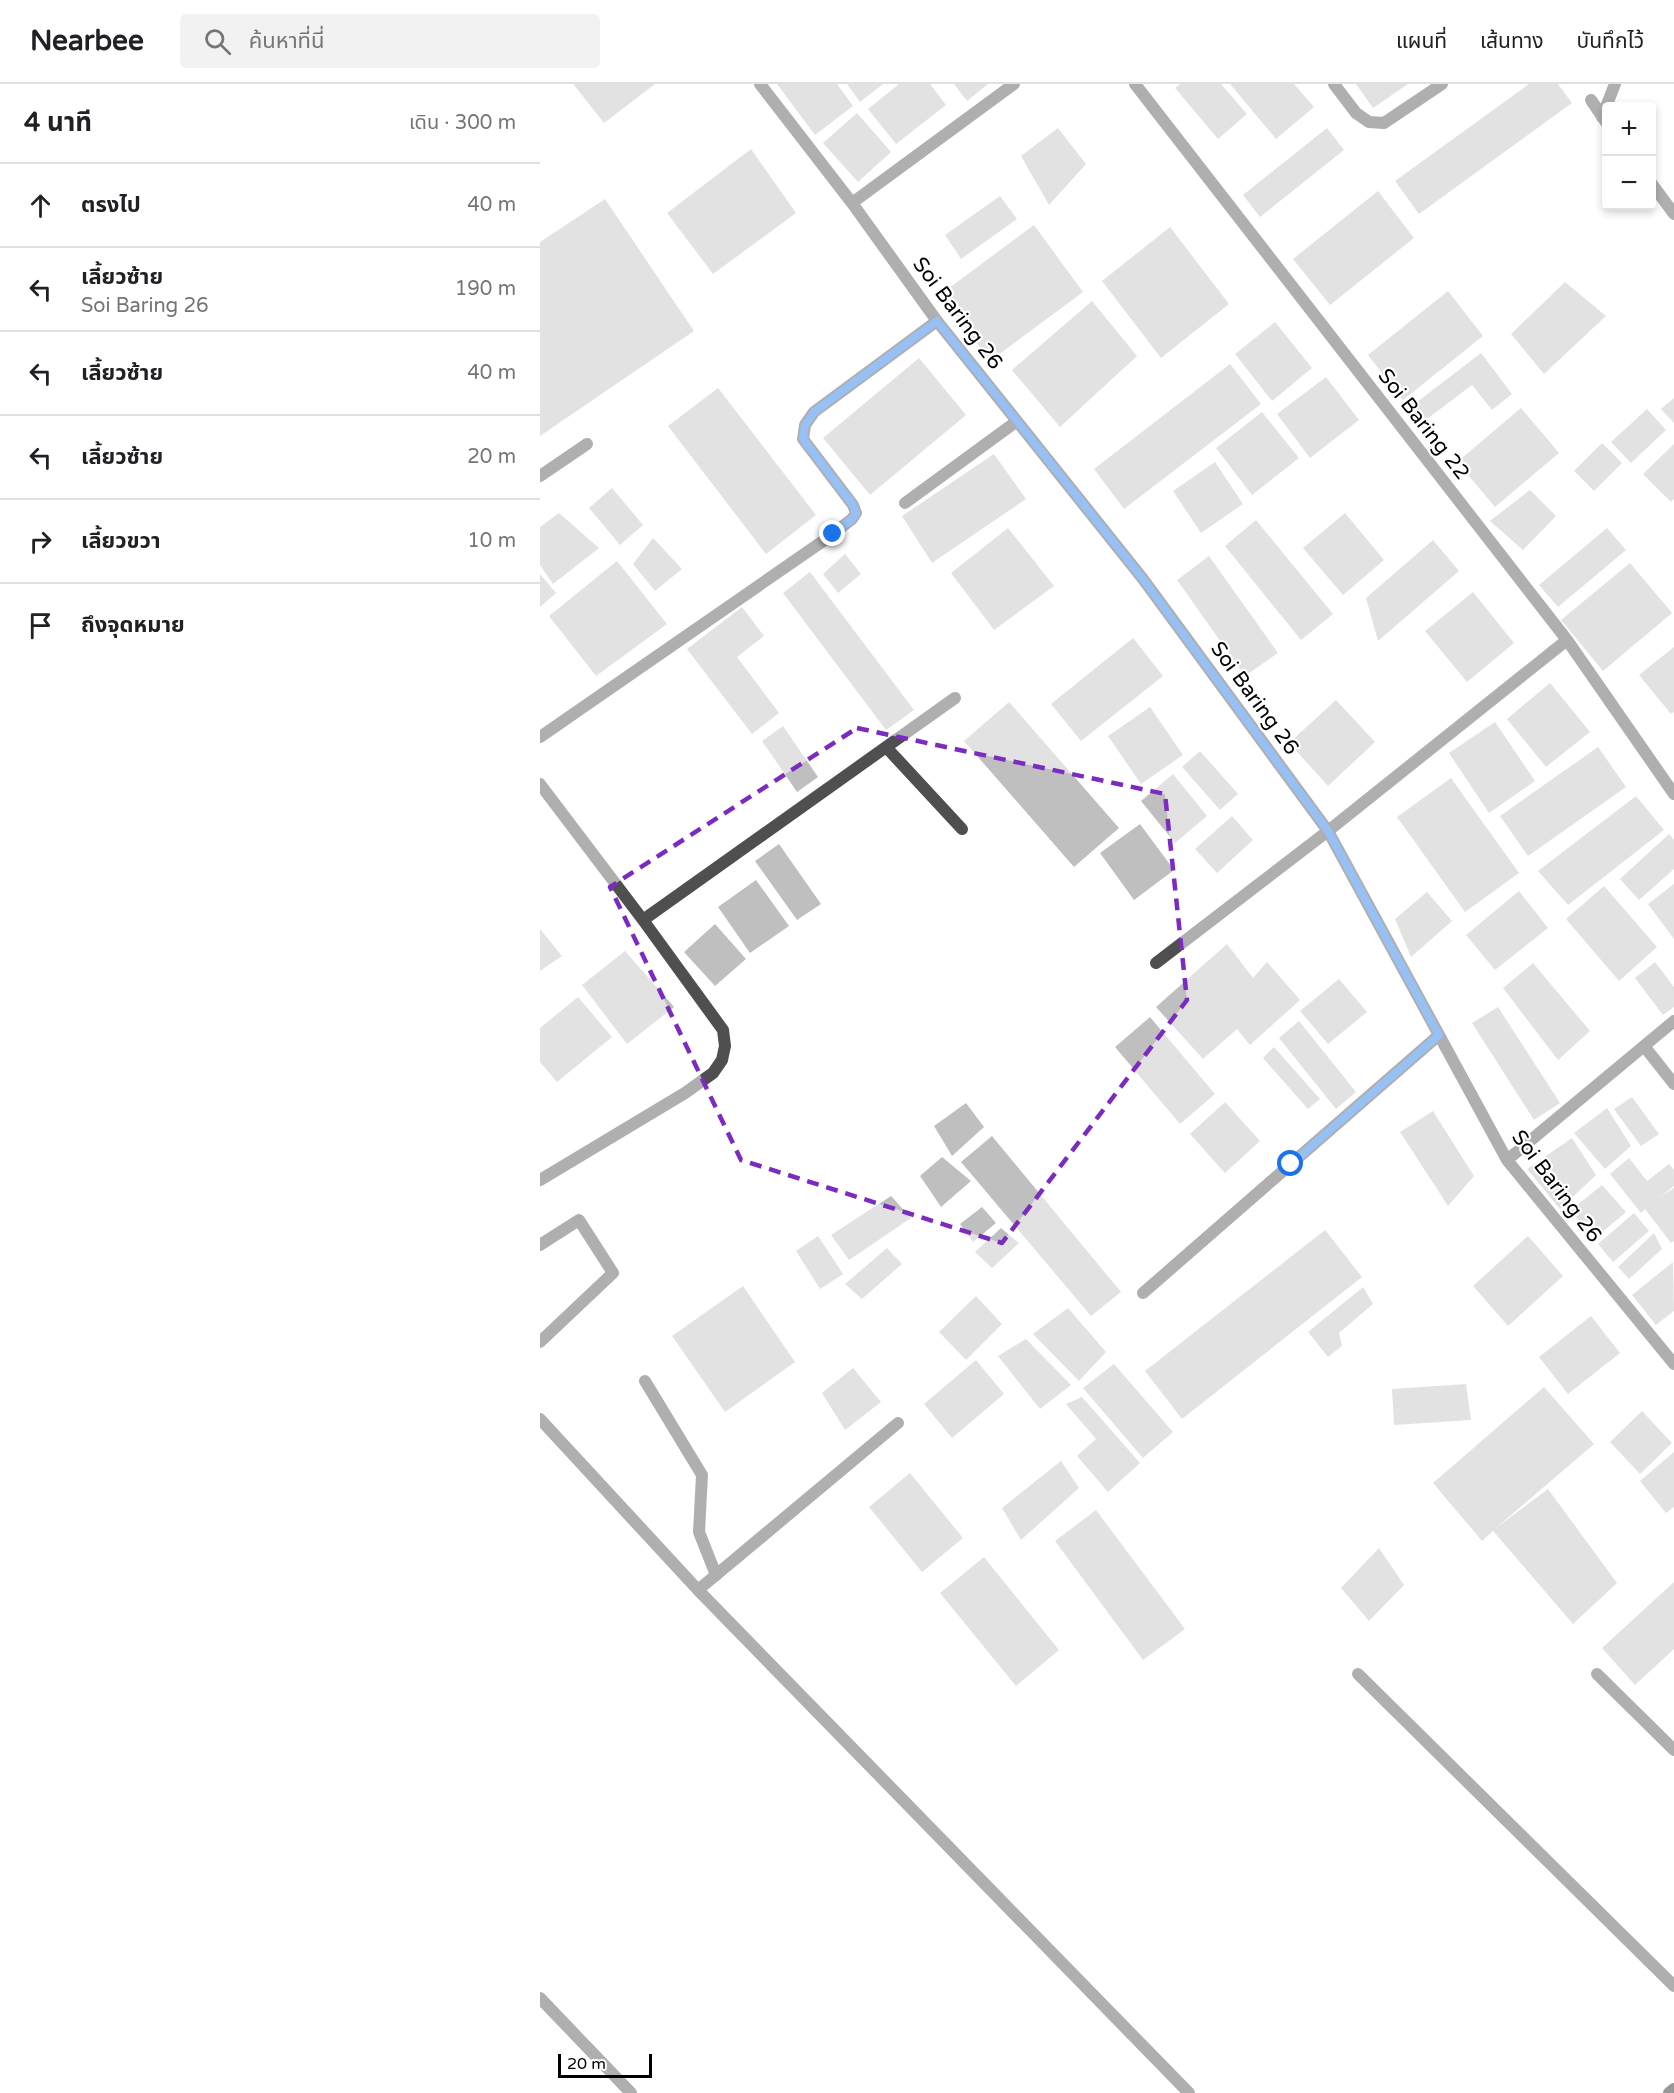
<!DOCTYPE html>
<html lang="th">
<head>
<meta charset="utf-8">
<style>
	:root { --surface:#fff; --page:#f2f2f2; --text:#202124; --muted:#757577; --line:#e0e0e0 }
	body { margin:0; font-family:"Varela Round","Noto Sans Thai",sans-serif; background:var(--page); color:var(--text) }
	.controls { position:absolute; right:18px; top:18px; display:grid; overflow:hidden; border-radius:6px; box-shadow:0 3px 9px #0003 }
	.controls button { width:54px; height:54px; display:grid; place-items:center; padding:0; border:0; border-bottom:2px solid var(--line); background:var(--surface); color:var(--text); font:30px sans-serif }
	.scale { position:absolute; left:18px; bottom:15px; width:94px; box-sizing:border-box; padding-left:6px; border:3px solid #000; border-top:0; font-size:16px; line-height:21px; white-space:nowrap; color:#000; -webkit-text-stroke:4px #fff; paint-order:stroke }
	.stop { position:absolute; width:18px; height:18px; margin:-14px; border:4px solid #1a73e8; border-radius:50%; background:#fff }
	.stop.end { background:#1a73e8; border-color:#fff; box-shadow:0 2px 6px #0008 }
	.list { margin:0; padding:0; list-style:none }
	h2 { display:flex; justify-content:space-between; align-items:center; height:78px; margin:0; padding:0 24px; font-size:26px }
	h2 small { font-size:20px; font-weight:400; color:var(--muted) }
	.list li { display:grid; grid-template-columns:39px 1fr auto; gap:18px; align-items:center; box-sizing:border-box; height:84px; padding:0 24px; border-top:2px solid var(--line) }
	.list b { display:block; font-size:22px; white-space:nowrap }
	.list p { margin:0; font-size:20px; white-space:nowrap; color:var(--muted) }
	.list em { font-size:20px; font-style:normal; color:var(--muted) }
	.icon { flex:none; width:33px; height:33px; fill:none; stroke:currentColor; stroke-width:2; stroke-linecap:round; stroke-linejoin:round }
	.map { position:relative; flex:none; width:1134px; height:2009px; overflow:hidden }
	header { display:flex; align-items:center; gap:36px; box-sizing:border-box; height:84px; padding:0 30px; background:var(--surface); border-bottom:2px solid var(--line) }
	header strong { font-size:28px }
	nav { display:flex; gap:33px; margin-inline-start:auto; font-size:21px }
	.search { width:420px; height:54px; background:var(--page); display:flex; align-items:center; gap:15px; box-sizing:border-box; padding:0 21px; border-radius:6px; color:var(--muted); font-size:22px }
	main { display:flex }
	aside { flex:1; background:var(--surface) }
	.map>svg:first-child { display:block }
	.building { fill:#bfbfbf }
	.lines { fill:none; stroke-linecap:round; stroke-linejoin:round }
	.lane { stroke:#4f4f4f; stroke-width:12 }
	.street { stroke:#4f4f4f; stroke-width:12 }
	.secondary { stroke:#1c1c1c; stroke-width:12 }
	.route { stroke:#1a73e8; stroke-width:8 }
	.marked { fill:none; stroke:#7b2cbf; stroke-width:4.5; stroke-dasharray:12 8; stroke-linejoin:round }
	.labels { text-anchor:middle; stroke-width:4.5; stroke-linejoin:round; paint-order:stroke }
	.street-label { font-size:21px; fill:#000; stroke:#fff }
</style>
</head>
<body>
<header>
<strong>Nearbee</strong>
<div class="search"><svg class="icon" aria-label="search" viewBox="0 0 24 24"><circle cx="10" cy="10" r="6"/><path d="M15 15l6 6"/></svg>ค้นหาที่นี่</div>
<nav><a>แผนที่</a><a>เส้นทาง</a><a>บันทึกไว้</a></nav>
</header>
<main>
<aside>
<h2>4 นาที<small>เดิน · 300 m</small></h2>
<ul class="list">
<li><svg class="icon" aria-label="ahead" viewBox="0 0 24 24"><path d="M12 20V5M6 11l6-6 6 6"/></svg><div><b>ตรงไป</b></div><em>40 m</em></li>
<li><svg class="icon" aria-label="left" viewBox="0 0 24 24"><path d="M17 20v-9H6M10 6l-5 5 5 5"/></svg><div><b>เลี้ยวซ้าย</b><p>Soi Baring 26</p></div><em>190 m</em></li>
<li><svg class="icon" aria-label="left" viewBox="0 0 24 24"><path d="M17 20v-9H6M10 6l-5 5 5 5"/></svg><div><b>เลี้ยวซ้าย</b></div><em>40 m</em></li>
<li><svg class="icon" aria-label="left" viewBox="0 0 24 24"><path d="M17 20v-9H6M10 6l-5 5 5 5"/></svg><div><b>เลี้ยวซ้าย</b></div><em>20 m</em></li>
<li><svg class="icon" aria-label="right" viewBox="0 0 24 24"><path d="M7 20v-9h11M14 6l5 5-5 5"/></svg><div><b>เลี้ยวขวา</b></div><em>10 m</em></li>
<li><svg class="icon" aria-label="arrive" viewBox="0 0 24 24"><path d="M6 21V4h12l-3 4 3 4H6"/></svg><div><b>ถึงจุดหมาย</b></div></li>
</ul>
</aside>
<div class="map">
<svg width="1134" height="2009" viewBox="0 0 1134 2009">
	<rect width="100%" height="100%" fill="#fff"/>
	<!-- building -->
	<path class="building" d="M35 0H115L64 39 34 1Z
		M237 0H297L313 22 275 51Z
		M307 0H343L320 18Z
		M359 0H390L406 21 356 60 328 25Z
		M414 0H448L427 17Z
		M640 0H681L707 30 678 55 635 4Z
		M690 0H754L774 23 736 55Z
		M816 0H868L833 24Z
		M989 0H1018L1032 19 879 130 855 97Z
		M317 29 351 68 318 98 283 59Z
		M518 44 546 80 509 121 481 72Z
		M787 44 804 66 720 133 703 111Z
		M211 65 256 129 173 190 127 129Z
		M838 107 874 154 790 221 753 175Z
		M460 112 477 135 421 175 405 151Z
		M65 115 154 247 0 352V158Z
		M494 141 543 208 450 277 401 210Z
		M630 143 689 220 621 274 562 197Z
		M1025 198 1066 232 1004 290 971 250Z
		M908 207 943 252 863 316 828 271Z
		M552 217 597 272 520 343 472 286Z
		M735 238 772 284 732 317 695 270Z
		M941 269 972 310 952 326 932 301 879 341 864 328Z
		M379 274 426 331 330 411 283 354Z
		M690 280 721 320 584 425 554 385Z
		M786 293 819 336 770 374 737 330Z
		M178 304 276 431 226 470 128 342Z
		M1134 314V339L1121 325Z
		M981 324 1019 369 955 423 917 378Z
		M1107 325 1126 346 1091 379 1071 358Z
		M722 328 759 374 712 411 676 364Z
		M1062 359 1082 379 1054 407 1034 387Z
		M1134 360V415L1131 418 1103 390Z
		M454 370 486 415 392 479 362 432Z
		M675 378 703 420 661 449 633 407Z
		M72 404 103 441 80 461 49 424Z
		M990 406 1016 432 983 466 950 437Z
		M19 429 59 464 13 500 0 481V443Z
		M805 429 844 476 803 511 763 464Z
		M716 436 793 530 761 556 685 462Z
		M468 444 514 502 454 546 411 489Z
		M1067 444 1086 466 1018 523 999 501Z
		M113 454 142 485 115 507 93 480Z
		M893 456 919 487 838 557 826 514Z
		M305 470 321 490 298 509 283 490Z
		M669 472 738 569 705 592 637 496Z
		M77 477 127 540 56 592 9 532Z
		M1090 479 1132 529 1063 587 1021 536Z
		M270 488 374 626 346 646 243 509Z
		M0 490 16 509 0 523Z
		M933 508 974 559 927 598 885 547Z
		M202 523 224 552 197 573 239 629 212 650 147 565Z
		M593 554 623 592 541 657 511 620Z
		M1134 563V628L1131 630 1099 591Z
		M1010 599 1050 648 1006 683 967 635Z
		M796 616 835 658 788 702 749 659Z
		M469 618 579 744 534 783 424 657Z
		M610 623 643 671 601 700 568 652Z
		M955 638 995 697 949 729 909 669Z
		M243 642 278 693 257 708 222 657Z
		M1058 663 1086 703 988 772 960 732Z
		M660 667 698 710 680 726 642 683Z
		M633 690 667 732 635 759 601 717Z
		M911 694 979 789 925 828 857 733Z
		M1096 712 1124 746 1028 821 998 787Z
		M692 732 713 756 677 789 655 765Z
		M600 740 634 786 594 816 560 769Z
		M1129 750 1134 756V785L1099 816 1080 795Z
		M239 760 281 820 257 836 215 777Z
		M216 796 249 842 210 869 178 823Z
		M1134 800V855L1108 820Z
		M1064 802 1117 863 1079 897 1026 835Z
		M979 807 1008 844 955 886 926 851Z
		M887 808 912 837 871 873 855 835Z
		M175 840 206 875 175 902 144 868Z
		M0 845 22 872 0 887Z
		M687 860 713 894 727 878 760 916 710 961 697 945 663 975 616 923Z
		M85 867 134 923 87 960 42 901Z
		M1115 878 1134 903V923L1123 931 1095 894Z
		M993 879 1050 947 1018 976 963 904Z
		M799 895 827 928 788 960 760 927Z
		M38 913 72 953 17 998 0 978V944Z
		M958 923 1020 1019 994 1036 932 939Z
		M610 933 675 1010 640 1040 575 963Z
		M759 937 816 1008 796 1025 739 954Z
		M734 963 780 1015 768 1025 723 974Z
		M1092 1013 1119 1050 1101 1062 1074 1025Z
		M685 1018 720 1057 685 1089 650 1050Z
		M426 1019 444 1043 412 1072 394 1042Z
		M1067 1024 1091 1062 1065 1085 1034 1049Z
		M893 1027 934 1092 908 1122 860 1048Z
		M452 1052 581 1208 551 1232 421 1078Z
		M1032 1054 1056 1091 1020 1125 987 1085Z
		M402 1073 431 1097 401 1123 380 1092Z
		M1089 1074 1107 1097 1129 1080 1134 1086V1102L1120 1113 1134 1104V1157L1131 1159 1105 1125 1101 1129 1070 1090Z
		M1062 1101 1086 1128 1054 1155 1031 1126Z
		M351 1112 371 1134 309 1176 291 1151Z
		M442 1123 456 1139 433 1158 420 1140Z
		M1094 1129 1109 1147 1073 1178 1058 1160Z
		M461 1144 479 1159 452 1184 435 1168Z
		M785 1146 822 1193 642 1335 605 1287Z
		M1114 1149 1122 1165 1089 1195 1078 1183Z
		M278 1152 303 1190 280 1205 256 1167Z
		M988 1152 1023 1192 968 1242 933 1202Z
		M347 1164 362 1180 322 1215 305 1200Z
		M1133 1178 1134 1227 1116 1241 1092 1211Z
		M203 1202 255 1278 185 1328 132 1252Z
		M823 1203 833 1220 799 1249 802 1262 788 1273 768 1248Z
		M436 1212 462 1240 426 1276 399 1248Z
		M528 1224 566 1268 539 1297 493 1250Z
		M1051 1232 1080 1269 1028 1310 999 1273Z
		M486 1255 531 1301 500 1325 458 1272Z
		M436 1276 464 1310 412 1354 384 1320Z
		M574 1280 633 1348 603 1374 543 1304Z
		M313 1284 341 1318 305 1346 282 1309Z
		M926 1300 931 1336 854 1341 852 1305Z
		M1004 1303 1054 1360 956 1444 1008 1405 1077 1499 1033 1540 953 1447 942 1457 893 1399Z
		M542 1313 600 1379 568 1408 537 1372 556 1355 526 1320Z
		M1102 1327 1132 1359 1100 1390 1070 1358Z
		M1134 1368V1423L1126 1429 1100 1397Z
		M521 1377 539 1404 481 1456 462 1424Z
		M370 1389 423 1454 382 1488 329 1423Z
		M556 1426 645 1545 603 1576 515 1457Z
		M839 1464 864 1501 829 1537 801 1504Z
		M444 1473 519 1566 476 1602 400 1509Z
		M1134 1498V1565L1095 1601 1062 1564Z"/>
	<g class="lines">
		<!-- lane -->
		<path class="lane" d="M0 1161 39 1136 73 1189 0 1258
			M105 1297 162 1391 159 1448 176 1491"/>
		<!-- street -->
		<path class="street" d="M220 0 312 119 397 237 603 495 788 747 967 1076 1134 1280
			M595 0 1027 556 1134 710
			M794 0 816 29 829 38 844 39 902 0
			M1051 16 1066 38
			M1062 33 1075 0
			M1112 100 1134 130
			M312 119 474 0
			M0 392 47 360
			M365 419 477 337
			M0 653 286 455 312 435 316 429 313 421 263 355 265 341 274 328 397 237
			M346 663 422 745
			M0 700 103 836 183 946 185 962 182 976 173 989 145 1009 0 1096
			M103 836 415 614
			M616 879 788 747 1027 556
			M1104 962 1134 1000
			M967 1076 1134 937
			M603 1209 899 951
			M0 1335 158 1506 649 2009
			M158 1506 358 1339
			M818 1590 1134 1902
			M1057 1590 1134 1666
			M0 1914 91 2009"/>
		<!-- secondary -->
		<path class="secondary" d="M1129 2009 1134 2005"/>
	</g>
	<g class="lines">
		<!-- route -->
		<path class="route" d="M293 450 312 435 316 429 313 421 263 355 265 341 274 328 397 237 603 495 788 747 899 951 751 1080"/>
	</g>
	<!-- marked area -->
	<path d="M0 0H1134V2009H0ZM317 644 625 710 647 916 462 1159 201 1076 70 803Z" fill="#fff" fill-opacity=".55" fill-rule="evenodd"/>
	<path class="marked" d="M317 644 625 710 647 916 462 1159 201 1076 70 803Z"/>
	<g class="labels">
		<!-- street labels -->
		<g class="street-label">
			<text transform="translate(418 229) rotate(53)" y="7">Soi Baring 26</text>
			<text transform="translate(884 340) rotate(52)" y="7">Soi Baring 22</text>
			<text transform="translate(715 614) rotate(54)" y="7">Soi Baring 26</text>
			<text transform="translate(1017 1102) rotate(53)" y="7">Soi Baring 26</text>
		</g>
	</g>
</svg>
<div class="controls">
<button>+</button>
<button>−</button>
</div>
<div class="scale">20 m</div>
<div class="stop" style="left:751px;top:1080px"></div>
<div class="stop end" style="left:293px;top:450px"></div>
</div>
</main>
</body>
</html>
